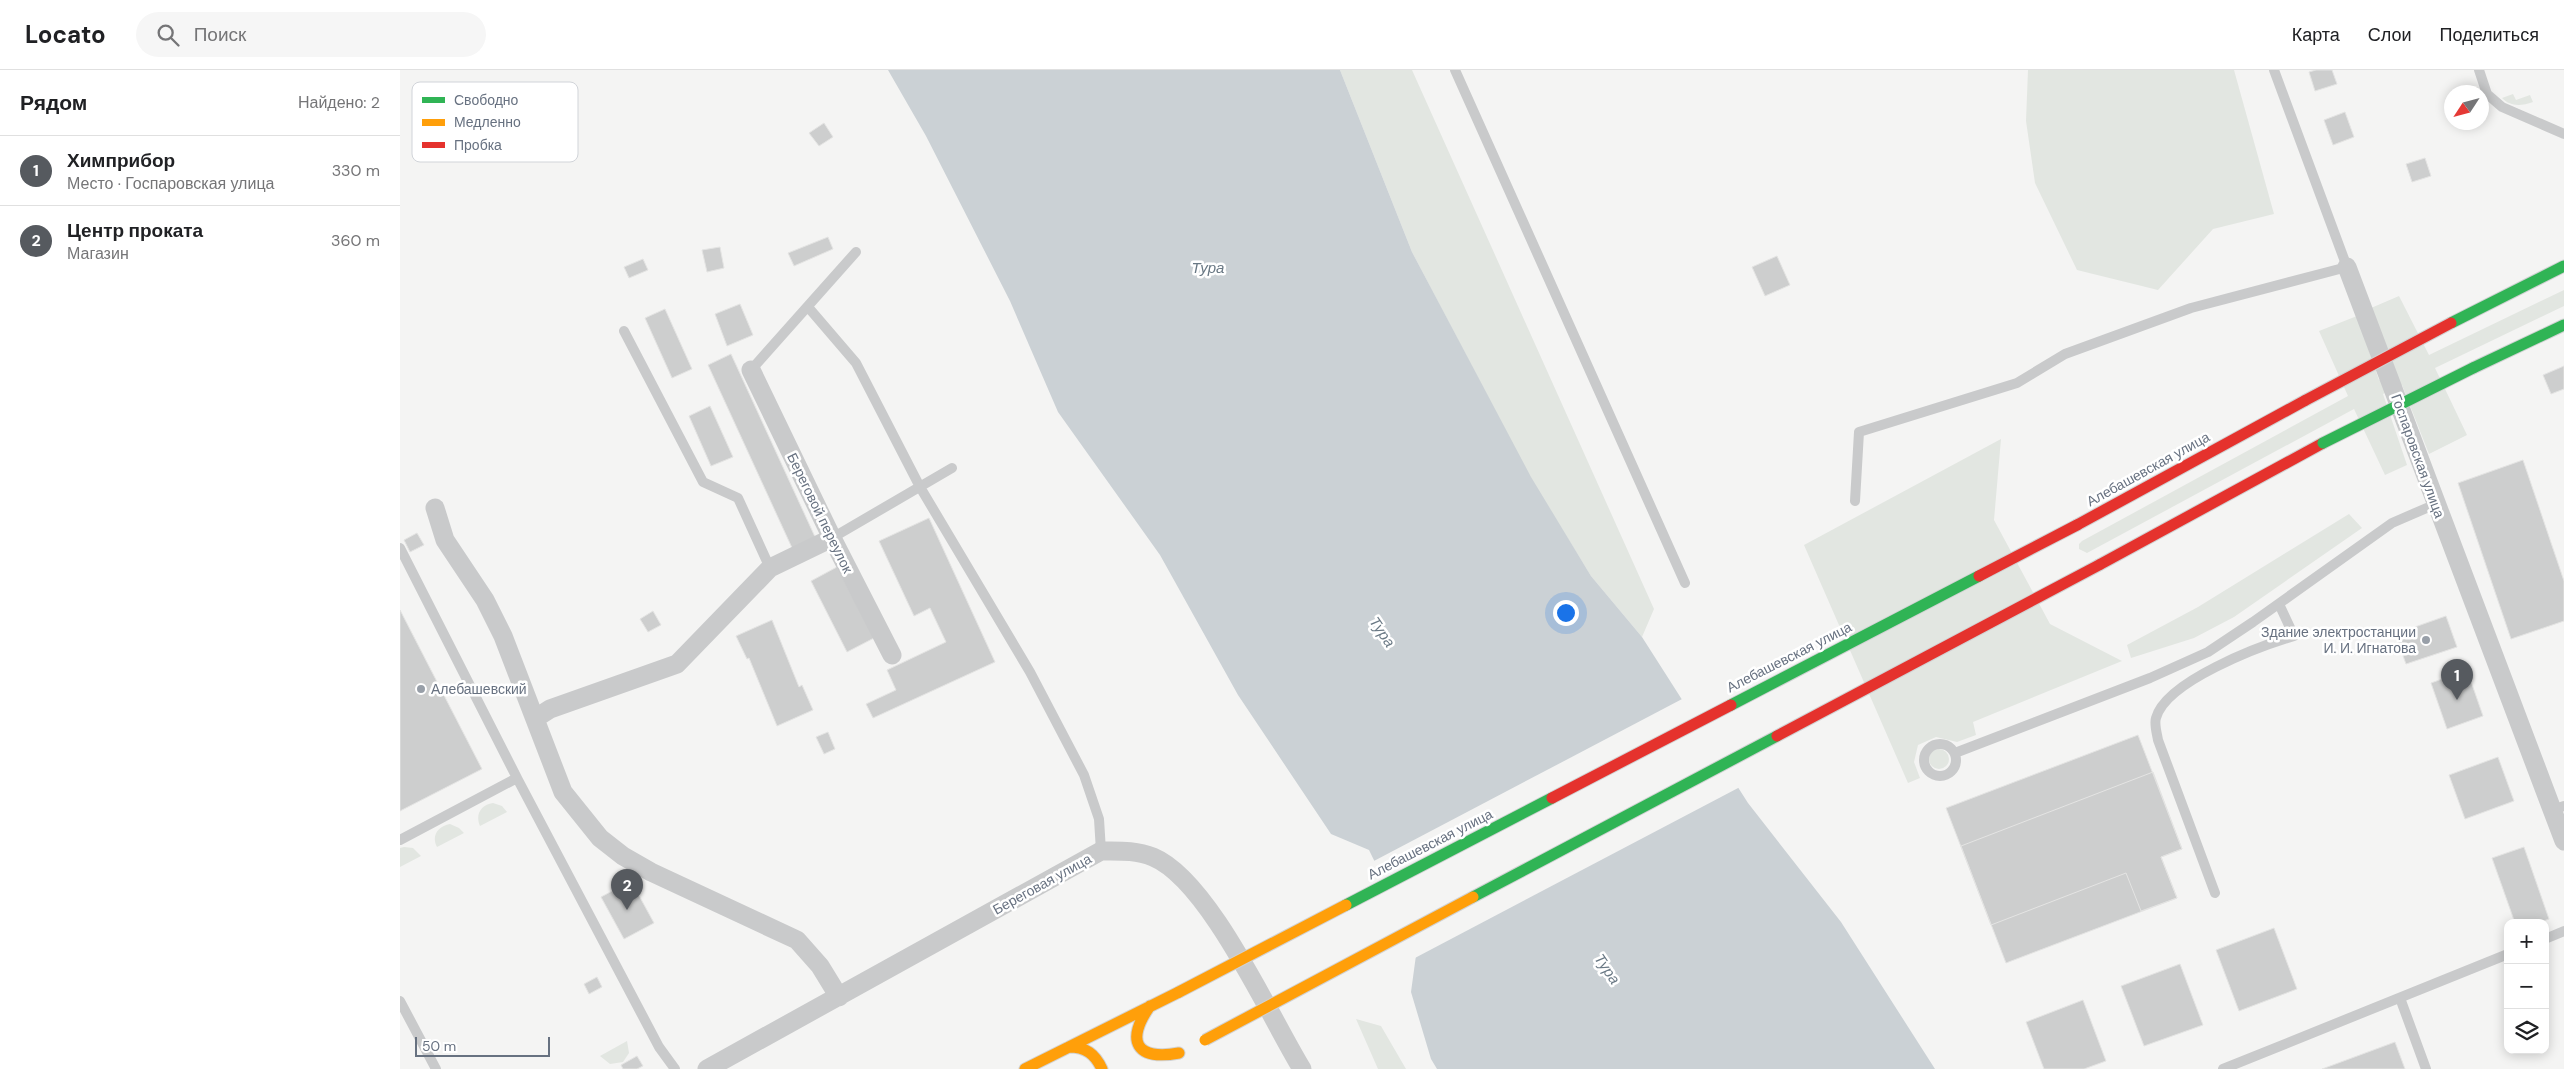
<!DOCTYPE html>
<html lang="ru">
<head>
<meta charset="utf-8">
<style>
	:root { --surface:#fff; --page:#f6f6f6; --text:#202124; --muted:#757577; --line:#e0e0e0; --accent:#565a5f }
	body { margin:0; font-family:"DM Sans",sans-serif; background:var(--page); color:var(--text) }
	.controls { position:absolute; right:15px; bottom:15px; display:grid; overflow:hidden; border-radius:10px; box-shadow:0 2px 12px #0003 }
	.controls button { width:45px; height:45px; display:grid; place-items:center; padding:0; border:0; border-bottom:1px solid var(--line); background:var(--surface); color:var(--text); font:25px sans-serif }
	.compass { position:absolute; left:2044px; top:15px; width:45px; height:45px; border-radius:50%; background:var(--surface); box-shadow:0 2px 12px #0003; rotate:234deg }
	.scale { position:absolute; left:15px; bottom:12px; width:135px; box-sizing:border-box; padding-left:5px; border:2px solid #677180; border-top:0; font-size:14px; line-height:18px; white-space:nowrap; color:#677180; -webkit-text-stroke:4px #fff; paint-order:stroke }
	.you { position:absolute; left:1165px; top:542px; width:18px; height:18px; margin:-12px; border:4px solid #fff; border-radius:50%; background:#1a73e8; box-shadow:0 0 0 8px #1a73e833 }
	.badge { display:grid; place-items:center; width:32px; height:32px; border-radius:50%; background:var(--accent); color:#fff; font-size:16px; font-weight:700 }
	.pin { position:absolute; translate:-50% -41px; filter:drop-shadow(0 1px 2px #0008) }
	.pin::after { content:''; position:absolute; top:26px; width:18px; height:15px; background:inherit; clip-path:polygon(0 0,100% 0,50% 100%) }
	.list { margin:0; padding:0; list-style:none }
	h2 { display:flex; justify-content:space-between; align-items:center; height:65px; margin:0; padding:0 20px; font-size:21px }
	h2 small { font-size:16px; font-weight:400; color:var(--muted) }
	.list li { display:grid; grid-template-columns:32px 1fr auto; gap:15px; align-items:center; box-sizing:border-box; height:70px; padding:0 20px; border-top:1px solid var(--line) }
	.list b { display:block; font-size:19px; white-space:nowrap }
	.list p { margin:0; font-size:16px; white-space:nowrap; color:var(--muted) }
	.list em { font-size:16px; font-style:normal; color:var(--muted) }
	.icon { flex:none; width:28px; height:28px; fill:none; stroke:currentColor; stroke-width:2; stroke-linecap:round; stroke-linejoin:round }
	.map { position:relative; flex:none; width:2164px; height:999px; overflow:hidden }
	header { display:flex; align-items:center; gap:30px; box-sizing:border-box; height:70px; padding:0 25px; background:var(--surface); border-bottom:1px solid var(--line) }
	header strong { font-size:24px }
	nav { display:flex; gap:28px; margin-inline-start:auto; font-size:18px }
	.search { width:350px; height:45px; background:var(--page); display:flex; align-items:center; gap:12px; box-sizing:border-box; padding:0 18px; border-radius:28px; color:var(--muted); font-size:19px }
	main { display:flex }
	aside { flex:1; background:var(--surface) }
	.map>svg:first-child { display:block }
	.green { fill:#e2e6e1 }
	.water { fill:#cbd1d5 }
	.pier { fill:#f4f4f3 }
	.building { fill:#cdcece; stroke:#e4e4e3 }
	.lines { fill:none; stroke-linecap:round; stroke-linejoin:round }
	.fast-casing { stroke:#d1d2d3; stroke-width:13 }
	.slow-casing { stroke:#d1d2d3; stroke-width:13 }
	.jam-casing { stroke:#d1d2d3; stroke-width:13 }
	.lane { stroke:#c9cacb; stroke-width:10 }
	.street { stroke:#c9cacb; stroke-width:19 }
	.fast { stroke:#30b455; stroke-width:11 }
	.slow { stroke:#ff9f0a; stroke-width:11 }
	.jam { stroke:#e5322d; stroke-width:11 }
	.fast-bridge-casing { stroke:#d1d2d3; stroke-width:13; stroke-linecap:butt }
	.slow-bridge-casing { stroke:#d1d2d3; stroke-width:13; stroke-linecap:butt }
	.jam-bridge-casing { stroke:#d1d2d3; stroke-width:13; stroke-linecap:butt }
	.fast-bridge { stroke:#30b455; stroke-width:11 }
	.slow-bridge { stroke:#ff9f0a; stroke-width:11 }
	.jam-bridge { stroke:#e5322d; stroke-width:11 }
	.poi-dot { fill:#989fa8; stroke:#fff; stroke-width:2 }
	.labels { text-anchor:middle; stroke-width:5; stroke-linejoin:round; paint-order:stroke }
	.street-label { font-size:14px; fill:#677180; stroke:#fff }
	.poi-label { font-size:14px; fill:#677180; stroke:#fff; text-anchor:end }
	.water-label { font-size:15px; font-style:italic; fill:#697884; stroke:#fff }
	.key { fill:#fff; stroke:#d1d4d9; stroke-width:1 }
	.key-label { font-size:14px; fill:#677180 }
</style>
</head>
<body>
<header>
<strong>Locato</strong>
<div class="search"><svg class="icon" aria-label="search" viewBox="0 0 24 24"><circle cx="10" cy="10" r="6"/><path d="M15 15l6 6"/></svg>Поиск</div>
<nav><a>Карта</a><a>Слои</a><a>Поделиться</a></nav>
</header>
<main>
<aside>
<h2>Рядом<small>Найдено: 2</small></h2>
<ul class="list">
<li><span class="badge">1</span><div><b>Химприбор</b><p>Место · Госпаровская улица</p></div><em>330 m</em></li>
<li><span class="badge">2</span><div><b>Центр проката</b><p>Магазин</p></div><em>360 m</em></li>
</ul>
</aside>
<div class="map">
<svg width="2164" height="999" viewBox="0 0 2164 999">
	<rect width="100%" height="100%" fill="#f4f4f3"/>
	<!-- green -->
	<path class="green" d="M940 0H1012L1254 539 1242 567 1191 506 1130 407 1012 182Z
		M1628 0H1834L1874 144 1813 159 1758 220 1677 200 1635 113 1626 51Z
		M2113 24 2116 30 2130 25 2133 32C2121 36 2111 37 2102 28Z
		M2164 220V236L2035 298 2067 365 2029 384 2002 315 1983 324 2007 395 1985 405 1954 339 1687 483 1679 479V474L1682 471 1948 326 1919 261 1957 246 1979 310 1996 301 1971 238 1999 226 2029 285Z
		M1601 369 1594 450 1650 554 1722 591 1573 652 1576 665 1557 672 1536 667 1518 675 1514 692 1520 708 1508 713 1404 475Z
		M1949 444 1962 458 1834 547 1794 568 1731 588 1727 575 1798 537Z
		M1529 689a10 10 0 1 1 20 0a10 10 0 1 1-20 0Z
		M93 733 102 736 107 742 80 756C75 744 81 735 93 733Z
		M50 754 59 758 64 763 37 777C31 766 38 756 50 754Z
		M4 777 13 778 21 786 0 797V778Z
		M956 949 981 956 1006 999H978Z
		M227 971 229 983 223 992 210 994 200 986Z"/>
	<!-- water -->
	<path class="water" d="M488 0H940L1012 182 1131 407 1191 506 1242 567 1348 733 1441 852 1535 999H1037L1031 989 1011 922 1017 878 969 780 931 764 838 625 760 485 658 342 610 231 526 66Z"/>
	<!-- pier -->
	<path class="pier" d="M1284 628 1340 717 1013 889 1015 878 972 792Z"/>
	<!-- building -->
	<path class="building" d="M1916 0H1932L1937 14 1915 21 1909 2Z
		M1945 42 1954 67 1933 75 1924 50Z
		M424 53 433 67 419 76 409 63Z
		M2025 88 2031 106 2012 112 2006 94Z
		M428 167 433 179 394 196 388 183Z
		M320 177 324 198 307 202 302 180Z
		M1377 186 1390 215 1365 226 1352 197Z
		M243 189 248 200 229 208 224 197Z
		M340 234 353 265 327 276 315 244Z
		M265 239 292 299 272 308 245 248Z
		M331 284 416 469 393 480 308 295Z
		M2164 296V319L2151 324 2143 305Z
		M310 336 333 387 311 396 289 346Z
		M2123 390 2164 511V551L2111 569 2058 413Z
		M529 448 595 592 473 648 466 634 496 620 487 600 546 572 530 538 514 546 479 471Z
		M17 463 24 475 10 482 4 470Z
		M437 497 474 568 447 582 411 511Z
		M0 540 82 699 0 741Z
		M253 541 261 555 248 562 240 549Z
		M2046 546 2057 577 2006 594 1995 564Z
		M372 550 399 617 402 615 413 640 377 656 349 588 347 589 336 566Z
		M2067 600 2083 646 2047 659 2031 613Z
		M428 662 435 679 424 684 416 667Z
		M1738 665 1782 779 1761 787 1777 828 1606 893 1546 738Z
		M2098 687 2114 731 2065 749 2049 705Z
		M1753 702 1782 779 1761 787 1777 828 1741 841 1726 803 1591 855 1561 776Z
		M2124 777 2149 849 2138 853H2115L2092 788Z
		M231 811 254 853 224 869 201 827Z
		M1874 858 1897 919 1839 941 1816 880Z
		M1780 894 1803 955 1744 976 1721 916Z
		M197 907 202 917 189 924 184 914Z
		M1683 930 1706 991 1684 999H1644L1626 952Z
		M1995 972 2005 999H1922Z
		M237 986 243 996 237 999H223L221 995Z"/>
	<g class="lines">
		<defs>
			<path id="fast" d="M2051 253 2164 196
				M2073 298 2164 255"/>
			<path id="slow" d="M750 936C725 971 736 991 779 983
				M669 977C686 977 695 984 702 999
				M625 999 779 922"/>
			<path id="jam" d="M1677 455 1906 330
				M1699 495 1923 373"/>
		</defs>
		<!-- fast casing -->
		<use href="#fast" class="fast-casing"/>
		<!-- slow casing -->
		<use href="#slow" class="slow-casing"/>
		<!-- jam casing -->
		<use href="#jam" class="jam-casing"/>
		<!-- lane -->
		<path class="lane" d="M1055 0 1285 513
			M2079 0 2087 24 2102 37 2164 64
			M408 237 456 293 520 417 630 602 684 705 699 749 701 781
			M224 261 303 412 338 428 370 498
			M351 300 456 182
			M1455 431 1459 362 1617 313 1665 284 1791 238 1947 197 1874 0
			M432 468 552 398
			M0 478 117 708
			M1524 690a16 16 0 1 1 32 0a16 16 0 1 1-32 0Z
			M1555 683 1750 608 1808 582 1853 552 1992 453 2036 434
			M2152 740 2164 736
			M0 770 117 708 259 977 275 999
			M1815 823 1758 670C1757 664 1754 654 1756 648 1766 611 1860 576 1894 566L1879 534
			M2145 869 2164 861
			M2000 928 2026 999
			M0 931 36 999
			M1823 999 2108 884"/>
		<!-- street -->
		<path class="street" d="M1947 197 2164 771
			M351 300 432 468 492 585
			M35 438 45 470 85 530 103 566 163 722 200 768 223 786 251 802 397 870 420 896 439 927
			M136 648 150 639 277 594 370 498 432 468
			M307 999 701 781C719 781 736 780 753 787 809 810 870 947 902 999"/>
		<!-- fast -->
		<use href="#fast" class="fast"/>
		<!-- slow -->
		<use href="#slow" class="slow"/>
		<!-- jam -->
		<use href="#jam" class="jam"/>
		<defs>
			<path id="fast-bridge" d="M1923 373 2073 298
				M1331 635 1579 506
				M1073 827 1377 666
				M946 835 1152 728"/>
			<path id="slow-bridge" d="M779 922 946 835
				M805 970 1073 827"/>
			<path id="jam-bridge" d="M1906 330 2051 253
				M1579 506 1677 455
				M1377 666 1699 495
				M1152 728 1331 635"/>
		</defs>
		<!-- fast-bridge casing -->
		<use href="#fast-bridge" class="fast-bridge-casing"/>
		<!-- slow-bridge casing -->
		<use href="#slow-bridge" class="slow-bridge-casing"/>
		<!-- jam-bridge casing -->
		<use href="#jam-bridge" class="jam-bridge-casing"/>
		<!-- fast-bridge -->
		<use href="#fast-bridge" class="fast-bridge"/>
		<!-- slow-bridge -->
		<use href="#slow-bridge" class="slow-bridge"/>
		<!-- jam-bridge -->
		<use href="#jam-bridge" class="jam-bridge"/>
	</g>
	<!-- markers -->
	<g class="poi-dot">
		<circle cx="2026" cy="570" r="5"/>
		<circle cx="21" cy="619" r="5"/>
	</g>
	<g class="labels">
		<!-- street labels -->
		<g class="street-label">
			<text transform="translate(2018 386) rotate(70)" y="5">Госпаровская улица</text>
			<text transform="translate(1748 399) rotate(-29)" y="5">Алебашевская улица</text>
			<text transform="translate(420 443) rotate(64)" y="5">Береговой переулок</text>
			<text transform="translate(1389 587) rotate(-27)" y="5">Алебашевская улица</text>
			<text transform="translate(1030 774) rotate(-27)" y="5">Алебашевская улица</text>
			<text transform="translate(642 814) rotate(-29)" y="5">Береговая улица</text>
		</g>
		<!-- poi labels -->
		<g class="poi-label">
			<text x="2016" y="567">Здание электростанции<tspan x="2016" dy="16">И. И. Игнатова</tspan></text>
			<text x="31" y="624" text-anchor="start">Алебашевский</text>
		</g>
		<!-- water labels -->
		<g class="water-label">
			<text x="808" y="203">Тура</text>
			<text transform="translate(982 562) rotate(56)" y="5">Тура</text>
			<text transform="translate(1207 899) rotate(56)" y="5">Тура</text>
		</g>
	</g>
	<!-- legend -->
	<rect x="12" y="12" width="166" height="80" rx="8" class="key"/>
	<rect x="22" y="27" width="23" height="6" fill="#30b455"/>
	<rect x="22" y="49" width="23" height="7" fill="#ff9f0a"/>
	<rect x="22" y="72" width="23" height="6" fill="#e5322d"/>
	<g class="key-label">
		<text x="54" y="35">Свободно</text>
		<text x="54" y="57">Медленно</text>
		<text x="54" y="80">Пробка</text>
	</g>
</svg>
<div class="controls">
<button>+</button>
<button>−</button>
<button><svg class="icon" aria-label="layers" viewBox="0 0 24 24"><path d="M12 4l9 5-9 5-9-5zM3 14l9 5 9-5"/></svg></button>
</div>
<svg class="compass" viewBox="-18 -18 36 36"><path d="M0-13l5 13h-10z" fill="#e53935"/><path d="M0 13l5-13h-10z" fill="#757577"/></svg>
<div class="scale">50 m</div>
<div class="you"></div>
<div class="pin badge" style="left:2057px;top:630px">1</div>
<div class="pin badge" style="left:227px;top:840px">2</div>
</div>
</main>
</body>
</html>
